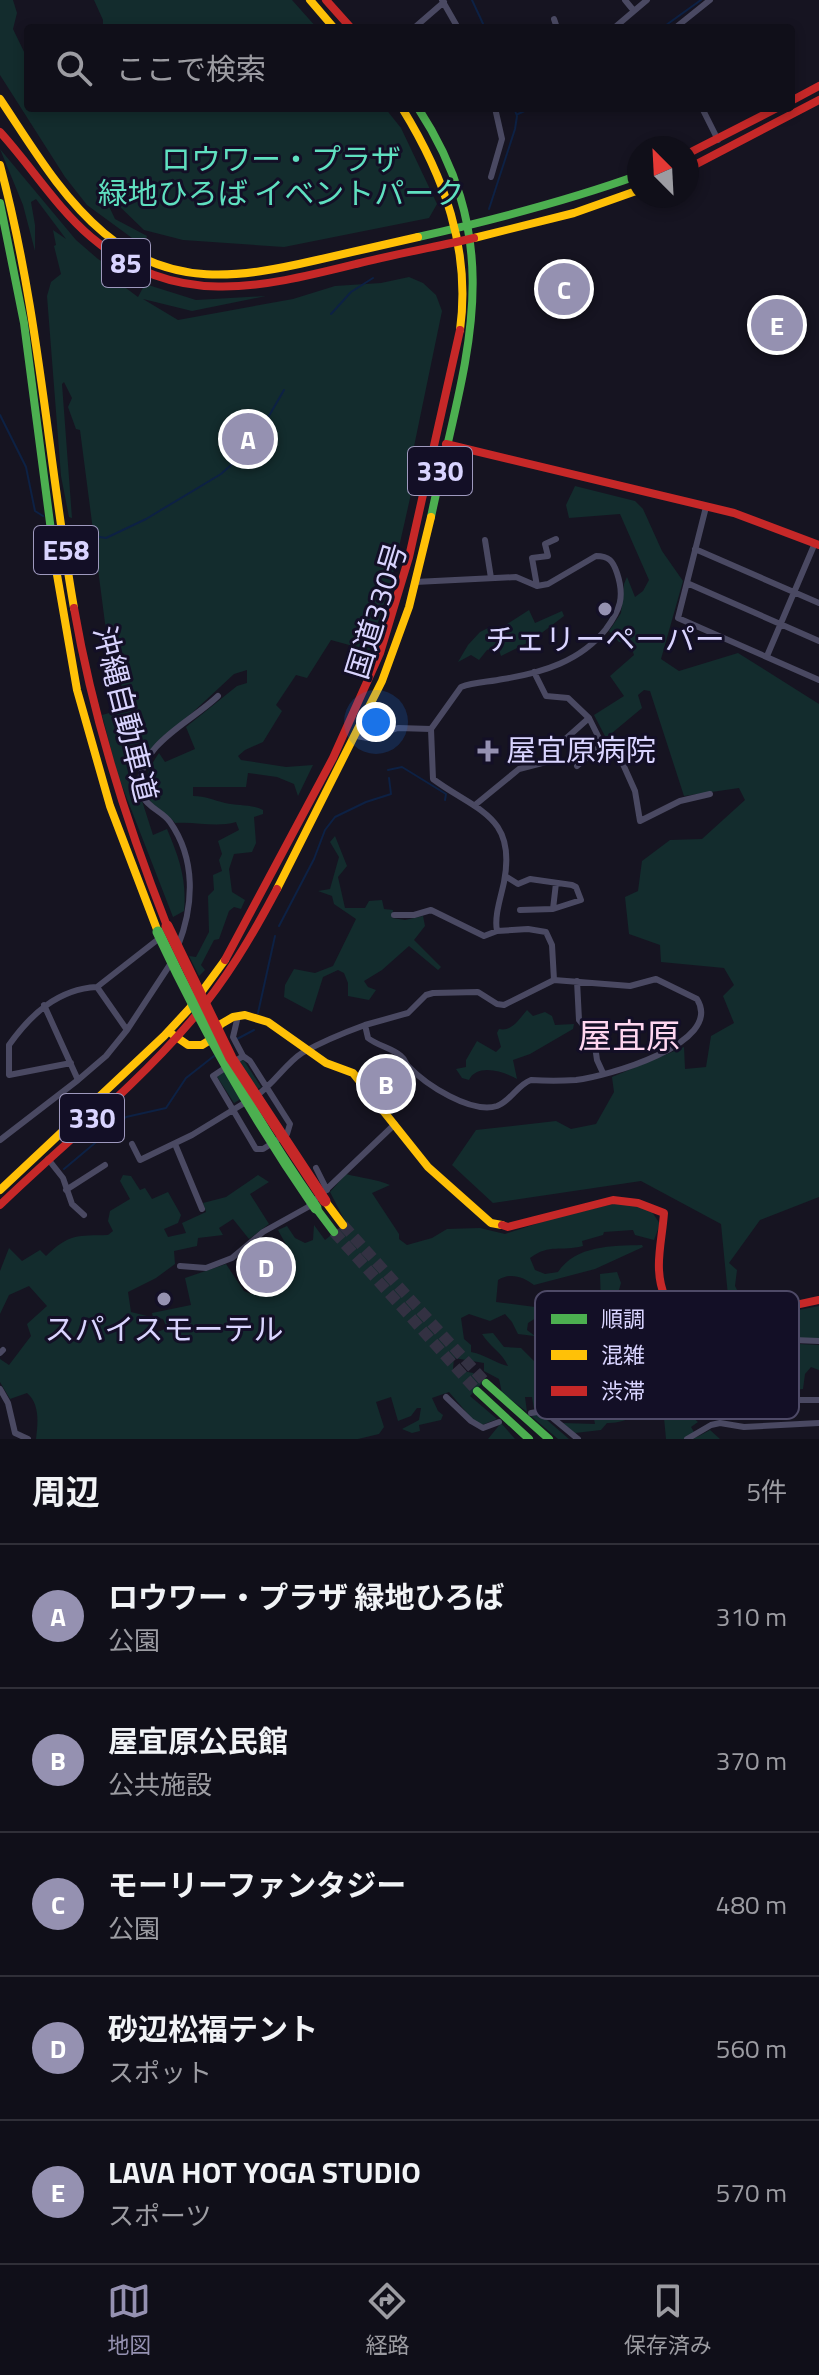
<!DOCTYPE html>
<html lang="ja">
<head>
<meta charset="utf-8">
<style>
	:root { --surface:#100f19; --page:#1e1d26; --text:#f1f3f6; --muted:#9c9ca2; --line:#302f38; --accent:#9591b1 }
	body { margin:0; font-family:"Titillium Web","Noto Sans JP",sans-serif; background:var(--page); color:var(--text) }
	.compass { position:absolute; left:627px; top:136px; width:72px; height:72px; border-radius:50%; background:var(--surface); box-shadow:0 4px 12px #0003; rotate:336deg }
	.you { position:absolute; left:376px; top:722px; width:28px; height:28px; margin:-20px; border:6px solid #fff; border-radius:50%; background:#1a73e8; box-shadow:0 0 0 12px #1a73e833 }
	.badge { display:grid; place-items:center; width:52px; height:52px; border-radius:50%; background:var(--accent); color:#fff; font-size:26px; font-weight:700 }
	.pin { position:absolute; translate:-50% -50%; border:4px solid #fff; box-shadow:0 2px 8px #0006 }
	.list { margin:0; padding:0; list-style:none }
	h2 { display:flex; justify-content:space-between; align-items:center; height:104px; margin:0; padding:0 32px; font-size:34px }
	h2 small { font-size:26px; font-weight:400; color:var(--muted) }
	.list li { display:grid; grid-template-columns:52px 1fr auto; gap:24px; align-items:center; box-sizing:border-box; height:144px; padding:0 32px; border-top:2px solid var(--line) }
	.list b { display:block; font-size:30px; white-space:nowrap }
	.list p { margin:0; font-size:26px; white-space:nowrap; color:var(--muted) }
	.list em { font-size:26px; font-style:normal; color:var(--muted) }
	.icon { flex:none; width:44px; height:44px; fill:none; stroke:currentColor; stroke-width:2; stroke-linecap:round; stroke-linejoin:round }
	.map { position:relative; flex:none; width:819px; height:1439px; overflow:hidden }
	.search { position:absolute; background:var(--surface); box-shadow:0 4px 12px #0003; left:24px; right:24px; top:24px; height:88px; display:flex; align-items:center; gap:20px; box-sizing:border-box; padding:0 28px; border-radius:8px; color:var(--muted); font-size:30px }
	.sheet { height:824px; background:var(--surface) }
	nav { display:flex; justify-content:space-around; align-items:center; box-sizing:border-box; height:112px; border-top:2px solid var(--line); background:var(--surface); font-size:22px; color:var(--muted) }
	nav a { display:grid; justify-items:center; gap:4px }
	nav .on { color:var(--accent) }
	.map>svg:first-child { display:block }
	.green { fill:#132c2d }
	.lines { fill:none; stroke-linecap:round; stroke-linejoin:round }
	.stream { stroke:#0d2144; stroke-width:2 }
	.highway-tunnel { stroke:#333142; stroke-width:11; stroke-dasharray:11 5.5; stroke-linecap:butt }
	.street { stroke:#4a4962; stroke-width:6 }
	.fast { stroke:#4caf50; stroke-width:8 }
	.slow { stroke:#ffc107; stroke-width:8 }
	.jam { stroke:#c62828; stroke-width:8 }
	.fast-bridge { stroke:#4caf50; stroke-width:11 }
	.jam-bridge { stroke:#c62828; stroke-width:11 }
	.poi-dot { fill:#9591b1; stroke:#130f26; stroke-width:3 }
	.labels { text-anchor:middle; stroke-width:6; stroke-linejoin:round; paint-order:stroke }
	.shield { fill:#130f26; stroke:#9e99be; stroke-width:2 }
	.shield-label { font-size:28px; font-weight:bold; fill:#d9d4ff }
	.park-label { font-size:30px; fill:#5fe0c0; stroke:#130f26 }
	.street-label { font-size:30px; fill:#d9d4ff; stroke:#130f26 }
	.poi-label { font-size:30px; fill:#d9d4ff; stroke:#130f26 }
	.quarter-label { font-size:34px; fill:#ffd6f0; stroke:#130f26 }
	.key { fill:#130f26; stroke:#4e4a67; stroke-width:2 }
	.key-label { font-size:22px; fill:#d9d4ff }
</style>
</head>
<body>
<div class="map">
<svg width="819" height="1439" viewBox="0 0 819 1439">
	<rect width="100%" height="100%" fill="#161421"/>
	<!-- green -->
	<path class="green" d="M0 0H13L17 13 13 29 28 60V108H385L401 128 437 204 429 218 284 247 183 240 144 230 115 202 106 200 115 219 147 236 143 246 87 205 65 177 0 75Z
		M94 0H292L317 28H103V20Z
		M0 149 76 240 98 259 130 279 128 288 99 268 138 297 145 284 196 300 266 296 192 311 143 299 178 320 293 299 335 286 381 283 409 277 423 283 436 295 442 311 411 461 418 463 392 578 367 658 353 646 331 640 307 678 296 675 276 705 282 711 263 742 245 750 238 756 241 760 286 767 313 765 298 796 294 784 277 777 248 773 246 787H193V796C206 796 213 800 225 803 237 806 251 804 263 810V814L254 817 256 843 252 852 234 854 229 869 232 892 245 900 241 909 234 907 229 911 219 939 214 940 201 965 205 970 199 976 189 956 196 957 209 932 208 896 214 890 213 875 222 871 219 860 222 854 218 841 239 830 236 822C215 828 196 821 175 823 169 815 162 812 155 806 137 790 148 769 159 753L165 762 195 749 186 727 237 686 247 683V670L234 674 192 713 162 737 143 758 134 776 153 835 167 829C179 858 187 879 184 911L173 917 117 773 102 715 127 708 105 623 80 430 76 429 68 407 72 398 64 382 62 384 72 518 69 517 61 476 47 296 51 282 61 274 54 246 56 245 53 230 66 239 36 199 31 202 35 225V251L23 205Z
		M575 486 635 501 643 509 662 551 683 581 661 659 679 671 738 653 819 704V1197L760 1220 729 1263 737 1270 735 1286 739 1294 729 1306 721 1224 641 1181 493 1203 452 1165 476 1130 556 1121 571 1129 596 1124 614 1092 612 1077 684 1047 685 1069 706 1067 711 1036 734 1023 723 996 734 985 724 968 661 962 660 945 629 934 625 897 638 891 642 861 670 840 702 839 745 800 739 788 684 796 650 691 644 690 638 695 642 708 606 738 594 715 624 696 610 676 634 655 630 643 619 642 609 631 621 613 624 584 627 577 635 597 643 591 649 580 620 514 569 518 566 505Z
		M529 610 535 623 562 611 564 616 531 641 501 656 498 647 487 650 479 660 471 655 458 662 468 645 480 632 490 627 504 626Z
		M335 836 347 866 338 877 345 908H365L369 901 382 900 384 909 393 910 392 918 405 920 423 916 425 926 414 940 441 967 438 970 409 946 382 970 364 981 368 987 376 990 369 1000 348 996V983L344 973 338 970 323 977 312 1012 284 997 285 985 294 969 315 973 333 966 356 919 334 904 332 896 318 891 330 889 339 857 330 842Z
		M527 1010 533 1016 545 1012 552 1016 555 1025 574 1024 573 1029 530 1054 513 1060 517 1079C503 1071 477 1063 469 1080L462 1078 456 1069 466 1067V1060L477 1041 496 1052 501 1047 497 1033 499 1029C512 1032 519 1019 527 1010Z
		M243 1059 261 1087 234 1103 216 1075Z
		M346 1174C361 1178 376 1179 390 1185L372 1193 399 1234V1239L407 1245 432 1238 447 1229 480 1228 505 1234 551 1219 617 1203 641 1207 652 1212 660 1224 654 1240 635 1235 633 1230 604 1232 603 1235 582 1241 583 1246C561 1252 550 1243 530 1258L535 1270 545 1274 558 1272C576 1245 612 1246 642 1245L643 1247 595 1269 534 1285C524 1277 510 1272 498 1280L496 1302 582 1313 594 1310 601 1303 600 1274 617 1272 621 1283 612 1314 589 1324 539 1316 528 1323 527 1330 535 1336 518 1334 512 1322 505 1314 490 1321 469 1314 461 1318 464 1339 471 1345V1352C486 1355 495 1363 508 1366 502 1352 490 1347 482 1334L493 1333 504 1347 521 1348 534 1361 553 1358 555 1355 565 1356 571 1363 572 1355 580 1363C599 1363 650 1361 665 1350 674 1343 681 1327 687 1317L711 1330 771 1350 800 1344 819 1345V1370L811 1367 805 1374 803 1389 793 1390 792 1383 765 1385 766 1392 741 1395 733 1389V1379L718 1376 707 1370 696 1379 697 1394 708 1391 710 1399 716 1402 725 1401 730 1411 715 1420 698 1409 691 1416 698 1422 691 1427 697 1437 710 1430 720 1439H666L663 1407C644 1410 626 1424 607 1423L601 1430 575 1433 562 1423 595 1424 589 1393 578 1395 582 1411 574 1416 568 1404 557 1405 556 1409 561 1414 557 1417 545 1408 534 1409 532 1397H525L527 1412 502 1393 499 1379 484 1371V1363L454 1358 453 1369 473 1373 483 1382 470 1396 497 1419 482 1425 473 1420 449 1392 432 1398 438 1411 443 1415 441 1420 419 1425 420 1431 412 1433 402 1429 419 1420 421 1408H417L411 1416 398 1421 391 1397 376 1402 384 1427 379 1434 358 1439H36C38 1423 40 1404 27 1393L10 1399 0 1382V1359L9 1365 31 1336 27 1324 47 1306 29 1286 9 1295 0 1314V1271L9 1248 22 1261 40 1250 46 1256C70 1233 77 1236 108 1235L113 1231 108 1221 110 1211 130 1199 120 1181 123 1175 131 1176 140 1190 145 1188 152 1199 168 1192 181 1215 178 1223 164 1229 168 1237 186 1233 182 1223 206 1212 203 1203 226 1197 258 1175 269 1182 250 1194 269 1224 249 1239 233 1219 219 1228 223 1235 198 1238 197 1246 174 1251 175 1264 156 1278 128 1292 131 1312 147 1316 153 1334 167 1328 163 1319 153 1317 152 1313 191 1305 185 1278 226 1264 244 1291 251 1294 296 1263 278 1230 287 1226 295 1238 305 1243 313 1240 314 1225 325 1240 346 1223 330 1192Z
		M819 1306V1339L771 1342 712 1322 701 1314 705 1312 748 1320Z
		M540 1414 569 1439H558L531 1416Z
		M501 1423 515 1439H488Z"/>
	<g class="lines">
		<!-- stream -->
		<path class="stream" d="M472 0 485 28
			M662 28 701 0
			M518 114 531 108
			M489 209 515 129 517 116 514 108
			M331 314 351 292 373 278
			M0 415 26 467 35 511 43 516
			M69 532 106 538 146 519 221 474 251 447 284 390
			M388 770 402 767 446 794 445 800
			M279 926 314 859 325 830 335 817 366 802 391 794 389 778
			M258 1013 275 936
			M237 1039 254 1030
			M64 1169 126 1117 166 1108 186 1078 214 1056"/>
		<!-- highway-tunnel -->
		<path class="highway-tunnel" d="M343 1225 486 1383
			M334 1232 477 1391"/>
		<!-- street -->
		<path class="street" d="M442 0 458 28
			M625 0 634 11
			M554 19 557 28
			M414 28 444 2
			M614 28 647 0
			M675 28 710 0
			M702 108 718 140
			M491 177 502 139 495 108
			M706 507 678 618 819 680
			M485 540 491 578
			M695 549 819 603
			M687 583 819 641
			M537 586 532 558 548 556 545 544 556 539
			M767 656 815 543
			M589 718 601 742 618 753 635 791 640 821 680 801 710 794
			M356 736 368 738 398 728 431 729
			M577 766 604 743
			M475 805 519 769 546 762 562 742 589 718 568 698 546 696 534 672
			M505 876 518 884 530 879 572 885 576 887 581 900 553 909 520 910
			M553 909 556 883
			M394 915H414L431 910 484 936 497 931
			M178 946C194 905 196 859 170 822 163 812 149 808 143 797 134 782 145 759 156 747 174 727 199 714 218 696
			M577 981 579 1020 594 1039 597 1060 603 1073
			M97 987 161 937
			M44 1005 78 1080
			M238 1016 233 1037 243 1056 213 1076 256 1149H263L287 1134 290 1124 250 1061 243 1056
			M365 1025 408 1013 426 995 433 993 478 992 497 1004 504 1005 554 980
			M71 1063 9 1075V1045C31 1014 58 989 97 987L127 1030
			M256 1096C274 1084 286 1063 302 1053 323 1041 343 1033 365 1025L368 1038C378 1046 392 1048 401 1056 406 1060 404 1062 408 1066 426 1085 471 1114 497 1106 511 1101 517 1085 531 1080 546 1081 561 1081 576 1080 604 1077 725 1044 697 999L656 979 630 986 554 980 552 945 546 932 528 929 497 931C494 916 501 897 504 882 517 815 476 811 433 779L431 729 461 687C474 682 490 682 503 679 542 673 581 661 606 629 620 610 625 597 617 573 613 561 609 556 596 556L548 584 537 586 516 577 415 582
			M0 1140 78 1080 106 1056 127 1030 171 963
			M132 1144 140 1160 192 1135 246 1102
			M175 1144 202 1209
			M48 1159 63 1178 72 1204 84 1215
			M316 1168 327 1190
			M66 1190 105 1165
			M180 1266 206 1268 232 1258 263 1232 308 1207 395 1124
			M674 1301 711 1325 755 1337 770 1345 794 1340 819 1341
			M0 1353 3 1350
			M0 1389 8 1403 15 1433 28 1439
			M446 1397 471 1421 483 1428 499 1422
			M798 1400H819
			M531 1413 544 1411 578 1439
			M687 1439 711 1425 720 1423 744 1427 819 1423"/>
		<!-- fast -->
		<path class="fast" d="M418 108C512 252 463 364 431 517
			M0 203 24 323 56 569
			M418 237C493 220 567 201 639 175
			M316 1208 334 1232
			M486 1383 549 1439
			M477 1391 529 1439"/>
		<!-- slow -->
		<path class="slow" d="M310 0 334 28
			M0 99C31 145 61 197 104 233 171 289 239 278 317 260 351 252 384 245 418 237
			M402 108C444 176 471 249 460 330
			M0 165C39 310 48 460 74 608
			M474 238 574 213 639 190
			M56 569 77 690 110 806 158 932
			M277 889 382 681 409 607 431 517
			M172 1034 188 1045H202L210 1040 221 1024 233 1017 245 1015 268 1022 326 1063 353 1073 428 1167 491 1223 502 1225
			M0 1190 164 1036 189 1009 225 960
			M325 1201 343 1225"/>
		<!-- jam -->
		<path class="jam" d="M326 0 351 28
			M791 101 819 86
			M0 132C31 166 56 207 91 237 175 309 259 288 356 264 395 254 435 247 474 238
			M687 154 777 108
			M687 169 819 100
			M446 444 734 513 819 545
			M74 608C93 718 126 822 167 926
			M225 960 333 758 380 653 409 557 460 330
			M0 1205C63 1144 133 1089 190 1022 225 982 252 936 277 889
			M502 1225 508 1227 613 1200 638 1203 664 1213C662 1242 653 1269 665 1297L732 1313 754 1314 819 1300"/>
		<!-- fast-bridge -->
		<path class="fast-bridge" d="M158 932C203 1029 255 1120 316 1208"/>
		<!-- jam-bridge -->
		<path class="jam-bridge" d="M167 926 231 1058 325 1201"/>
	</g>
	<!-- markers -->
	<g class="poi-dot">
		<circle cx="605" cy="609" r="8"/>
		<path d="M484 739h8v8h8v8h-8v8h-8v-8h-8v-8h8z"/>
		<circle cx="164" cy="1299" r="8"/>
	</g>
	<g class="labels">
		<!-- shield labels -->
		<g class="shield">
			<rect x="102" y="239" width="48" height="48" rx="6"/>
			<rect x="408" y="447" width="64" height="48" rx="6"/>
			<rect x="34" y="526" width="64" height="48" rx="6"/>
			<rect x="60" y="1094" width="64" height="48" rx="6"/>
		</g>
		<g class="shield-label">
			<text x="126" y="273">85</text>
			<text x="440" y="481">330</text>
			<text x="66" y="560">E58</text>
			<text x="92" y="1128">330</text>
		</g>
		<!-- park labels -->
		<g class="park-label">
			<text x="281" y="170">ロウワー・プラザ<tspan x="281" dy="34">緑地ひろば イベントパーク</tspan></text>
		</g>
		<!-- street labels -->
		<g class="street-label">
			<text transform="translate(377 611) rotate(-73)" y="10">国道330号</text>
			<text transform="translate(125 714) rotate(76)" y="10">沖縄自動車道</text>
		</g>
		<!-- poi labels -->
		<g class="poi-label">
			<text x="605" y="650">チェリーペーパー</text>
			<text x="506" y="761" text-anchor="start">屋宜原病院</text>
			<text x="164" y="1340">スパイスモーテル</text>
		</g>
		<!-- quarter labels -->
		<g class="quarter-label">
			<text x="629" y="1048">屋宜原</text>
		</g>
	</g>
	<!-- legend -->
	<rect x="535" y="1291" width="264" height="128" rx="12" class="key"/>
	<rect x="551" y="1314" width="36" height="10" fill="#4caf50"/>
	<rect x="551" y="1350" width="36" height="10" fill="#ffc107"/>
	<rect x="551" y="1386" width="36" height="10" fill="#c62828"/>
	<g class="key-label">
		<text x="601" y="1327">順調</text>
		<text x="601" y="1363">混雑</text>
		<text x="601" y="1399">渋滞</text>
	</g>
</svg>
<svg class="compass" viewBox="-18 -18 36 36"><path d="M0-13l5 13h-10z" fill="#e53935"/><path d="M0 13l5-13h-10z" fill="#9c9ca2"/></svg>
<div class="you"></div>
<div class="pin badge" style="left:248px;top:439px">A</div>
<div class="pin badge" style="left:386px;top:1084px">B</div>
<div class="pin badge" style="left:564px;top:289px">C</div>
<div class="pin badge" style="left:266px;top:1267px">D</div>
<div class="pin badge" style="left:777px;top:325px">E</div>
<div class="search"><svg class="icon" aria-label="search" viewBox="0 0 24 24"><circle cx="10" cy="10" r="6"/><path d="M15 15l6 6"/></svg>ここで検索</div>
</div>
<section class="sheet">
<h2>周辺<small>5件</small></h2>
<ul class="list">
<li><span class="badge">A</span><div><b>ロウワー・プラザ 緑地ひろば</b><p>公園</p></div><em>310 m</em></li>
<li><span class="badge">B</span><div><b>屋宜原公民館</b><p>公共施設</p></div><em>370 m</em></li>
<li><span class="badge">C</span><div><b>モーリーファンタジー</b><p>公園</p></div><em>480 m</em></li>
<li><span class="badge">D</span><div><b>砂辺松福テント</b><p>スポット</p></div><em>560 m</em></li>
<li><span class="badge">E</span><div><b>LAVA HOT YOGA STUDIO</b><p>スポーツ</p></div><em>570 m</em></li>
</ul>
</section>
<nav>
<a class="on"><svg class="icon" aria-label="map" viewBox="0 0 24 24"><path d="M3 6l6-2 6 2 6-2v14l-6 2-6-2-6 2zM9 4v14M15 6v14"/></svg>地図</a>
<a><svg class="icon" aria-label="directions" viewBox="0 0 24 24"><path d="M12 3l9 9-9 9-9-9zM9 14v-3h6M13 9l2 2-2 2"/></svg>経路</a>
<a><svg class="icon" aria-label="saved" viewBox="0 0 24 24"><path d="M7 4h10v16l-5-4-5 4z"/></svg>保存済み</a>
</nav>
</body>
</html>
